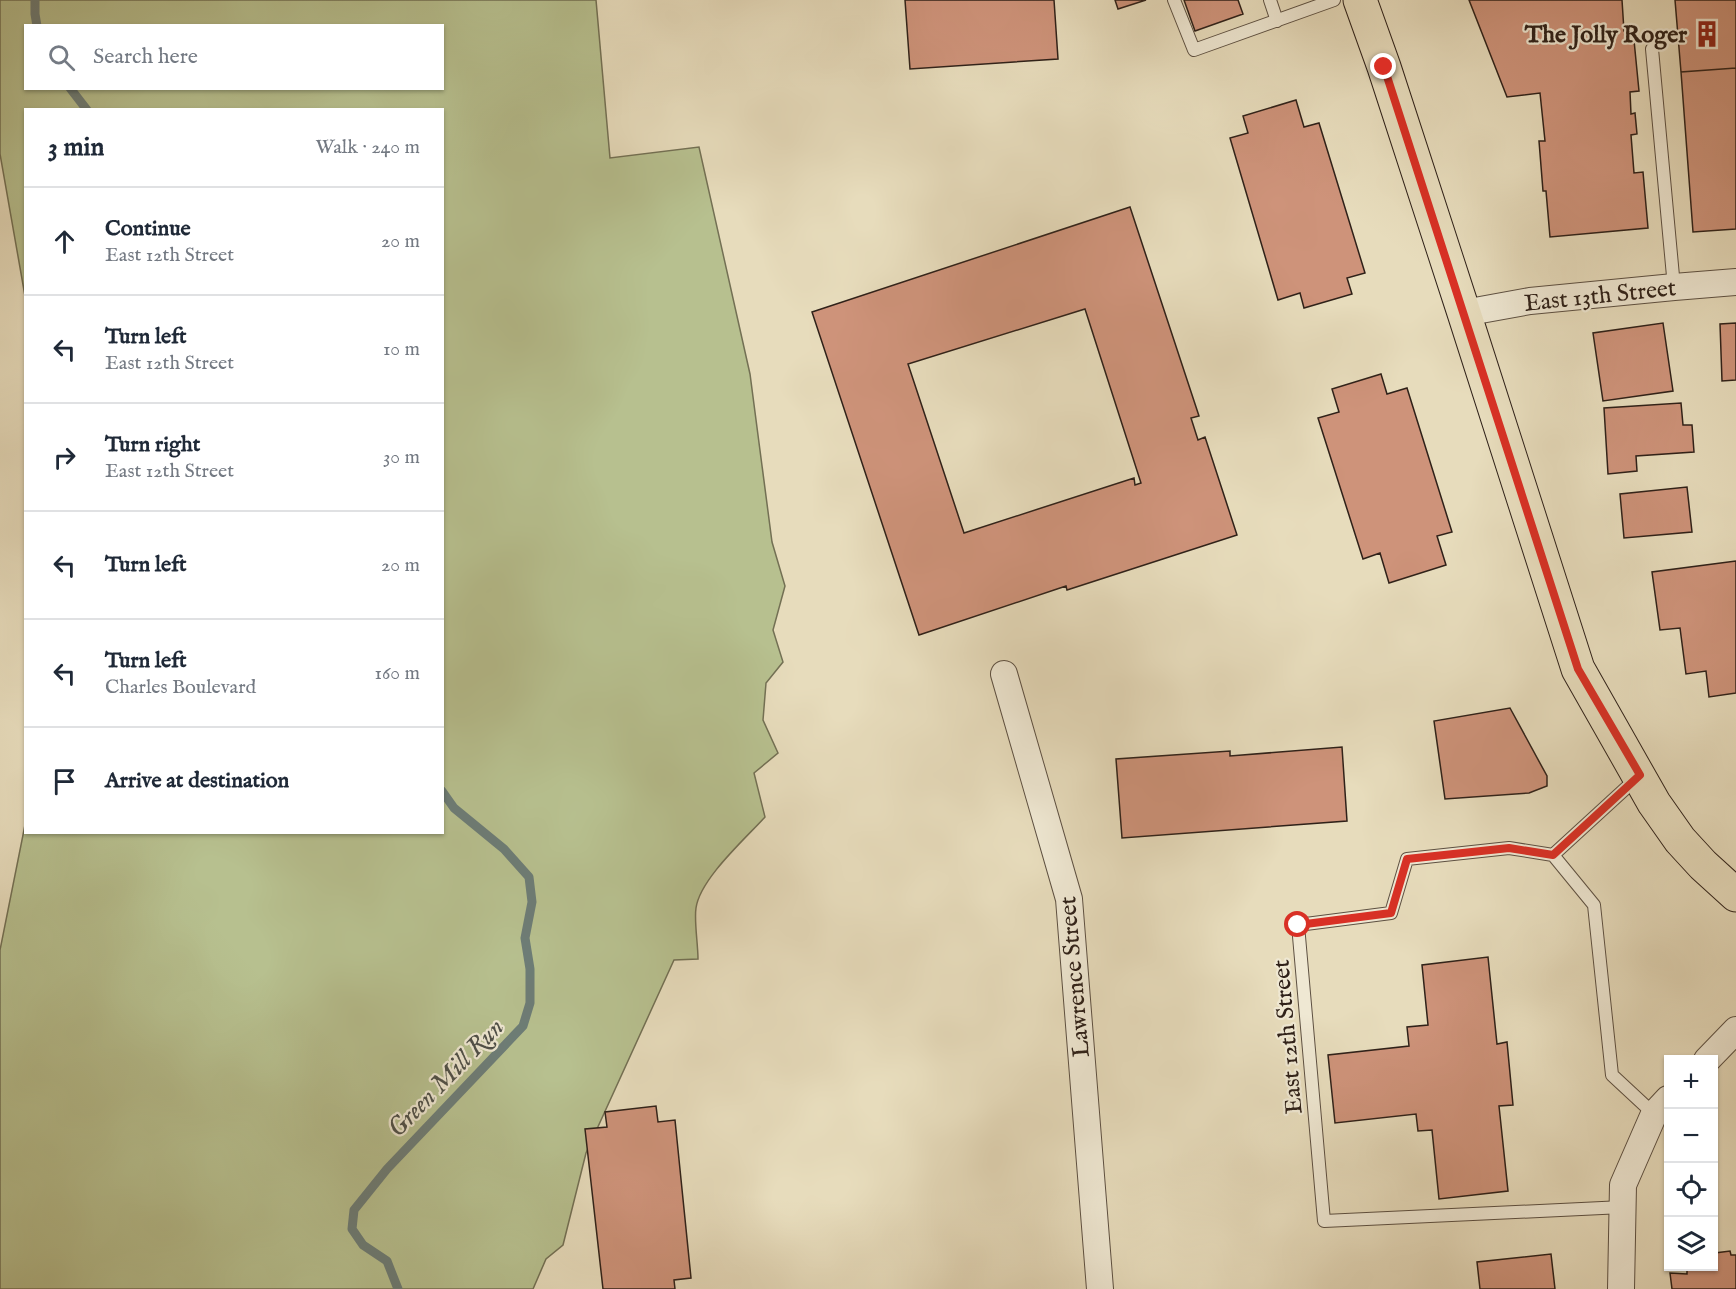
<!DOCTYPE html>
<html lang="en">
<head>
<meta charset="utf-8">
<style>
	:root { --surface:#fff; --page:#f6f6f7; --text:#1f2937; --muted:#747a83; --line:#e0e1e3 }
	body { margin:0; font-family:"IM FELL English",serif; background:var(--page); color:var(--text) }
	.controls { position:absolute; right:18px; bottom:18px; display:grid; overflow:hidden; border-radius:0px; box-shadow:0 2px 4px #0004 }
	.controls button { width:54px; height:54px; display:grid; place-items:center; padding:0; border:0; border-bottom:2px solid var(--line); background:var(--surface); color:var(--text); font:30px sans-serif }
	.stop { position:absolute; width:18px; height:18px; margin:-14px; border:4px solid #d93025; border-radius:50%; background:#fff }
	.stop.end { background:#d93025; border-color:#fff; box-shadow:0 2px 6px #0008 }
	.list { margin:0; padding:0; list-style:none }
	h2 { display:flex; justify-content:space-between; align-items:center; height:78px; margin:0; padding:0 24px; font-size:26px }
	h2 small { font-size:20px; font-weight:400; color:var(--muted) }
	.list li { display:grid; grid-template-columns:39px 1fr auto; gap:18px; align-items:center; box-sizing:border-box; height:108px; padding:0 24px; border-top:2px solid var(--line) }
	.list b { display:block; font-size:22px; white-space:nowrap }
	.list p { margin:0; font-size:20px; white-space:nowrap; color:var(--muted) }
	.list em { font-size:20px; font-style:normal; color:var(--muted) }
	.icon { flex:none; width:33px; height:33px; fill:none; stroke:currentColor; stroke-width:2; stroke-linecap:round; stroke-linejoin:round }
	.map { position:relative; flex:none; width:1736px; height:1289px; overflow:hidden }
	.search { position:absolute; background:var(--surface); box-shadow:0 2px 4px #0004; left:24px; top:24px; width:420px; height:66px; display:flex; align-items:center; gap:15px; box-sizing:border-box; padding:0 21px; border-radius:0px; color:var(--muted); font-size:22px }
	.panel { position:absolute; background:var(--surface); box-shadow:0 2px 4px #0004; left:24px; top:108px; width:420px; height:726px; border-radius:0px }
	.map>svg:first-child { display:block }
	.green { fill:#b7c08f; stroke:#737054; stroke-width:1.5; fill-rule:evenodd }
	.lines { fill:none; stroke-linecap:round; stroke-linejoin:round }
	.stream { stroke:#6d7d77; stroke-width:9 }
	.building { fill:#ce937a; stroke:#2f2119; stroke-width:1.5; fill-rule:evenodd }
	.lane-casing { stroke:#5d5042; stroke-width:14 }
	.street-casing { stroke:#5d5042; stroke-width:28 }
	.primary-casing { stroke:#2f2119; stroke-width:35 }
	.lane { stroke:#efe8d3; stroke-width:12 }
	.street { stroke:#efe8d3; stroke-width:26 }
	.primary { stroke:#e7dcbc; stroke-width:33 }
	.route { stroke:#d93025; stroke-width:8 }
	.labels { text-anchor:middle; stroke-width:4.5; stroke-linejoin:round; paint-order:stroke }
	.poi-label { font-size:24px; font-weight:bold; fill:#2f2119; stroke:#efe8d3; text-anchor:end }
	.street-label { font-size:24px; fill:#2f2119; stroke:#efe8d3 }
	.water-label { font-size:26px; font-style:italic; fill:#4e4f48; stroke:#efe8d3 }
</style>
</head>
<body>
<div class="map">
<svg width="1736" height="1289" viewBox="0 0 1736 1289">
	<rect width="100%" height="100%" fill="#e7dcbc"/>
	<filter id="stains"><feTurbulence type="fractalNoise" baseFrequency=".00333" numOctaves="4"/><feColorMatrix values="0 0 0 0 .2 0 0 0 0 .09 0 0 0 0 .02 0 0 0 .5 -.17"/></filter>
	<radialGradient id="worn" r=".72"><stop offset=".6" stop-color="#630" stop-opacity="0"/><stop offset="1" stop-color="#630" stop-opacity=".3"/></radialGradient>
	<!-- green -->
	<path class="green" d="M0 0H596L610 158 699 147 750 374 772 542 785 586 773 630 783 662 766 683 763 720 778 753 754 773 765 817C745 839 700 879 696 908 694 921 698 944 698 959L674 960 586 1153 563 1245 546 1259 533 1289H0V950L25 825 26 832H442V110H26L25 296 0 154ZM26 26H442V88H26Z"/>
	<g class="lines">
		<!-- stream -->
		<path class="stream" d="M35 0V14L37 26
			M70 88 87 110
			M398 1289 387 1261 363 1245 352 1229 354 1210 387 1169 523 1026 530 1003V969L525 938 532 902 529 877 504 849 454 808 442 791"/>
	</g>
	<!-- building -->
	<path class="building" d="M905 0H1054L1058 59 910 69Z
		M1115 0H1146L1118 9Z
		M1184 0H1238L1243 14 1195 31Z
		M1469 0H1622L1624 31 1633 30 1639 91 1630 92 1631 114 1635 113 1637 134 1631 135 1634 173 1643 172 1648 228 1550 237 1546 191H1543L1539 141H1545L1540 93 1507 97Z
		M1675 0H1736V68L1681 72Z
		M1736 68V229L1693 232 1681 72Z
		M1296 100 1304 127 1319 123 1365 273 1347 278 1352 294 1304 308 1300 293 1278 300 1230 138 1248 133 1243 116Z
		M1130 207 1199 416 1191 418 1198 440 1205 437 1237 535 1067 590 1066 586 919 635 812 312ZM1085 309 1141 483 1135 485 1134 478 964 533 908 364Z
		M1663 323 1673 391 1603 401 1593 333Z
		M1736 323V380L1722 381 1720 324Z
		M1381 374 1387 394 1407 388 1452 532 1437 536 1446 565 1389 583 1380 553 1363 559 1318 418 1339 412 1332 389Z
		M1681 403 1683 425H1692L1694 452 1636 456 1637 471 1608 474 1604 408Z
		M1687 487 1692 532 1624 538 1620 494Z
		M1736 561V693L1709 697 1706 671 1686 674 1680 628 1660 630 1652 572Z
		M1510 708 1547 776V786L1529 793 1445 799 1434 721Z
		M1342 747 1347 821 1122 838 1116 759 1230 751V756Z
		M1488 957 1497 1044 1507 1042 1513 1105 1499 1106 1508 1191 1439 1199 1432 1130 1418 1131 1416 1114 1335 1123 1328 1055 1409 1046 1407 1027 1428 1025 1422 965Z
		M656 1106 658 1122 675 1120 691 1278 674 1280 675 1289H603L585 1129 607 1127 605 1112Z
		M1730 1251 1731 1255H1736V1289H1672L1670 1273 1687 1274V1269L1716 1268 1715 1253Z
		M1551 1254 1555 1289H1480L1477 1262Z"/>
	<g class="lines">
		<defs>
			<path id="lane" d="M1174 0 1194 50 1334 0
				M1270 0 1277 21
				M1652 49 1674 287
				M1553 855 1637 778
				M1623 1207 1324 1221 1298 925 1391 913 1407 859 1509 848 1553 855 1594 905 1612 1075 1654 1114"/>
			<path id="street" d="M1464 313 1530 301 1674 287 1736 282
				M1004 674 1069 899 1100 1289
				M1707 1060 1736 1030
				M1621 1289 1623 1185 1654 1114 1668 1099"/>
			<path id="primary" d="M1360 0 1384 67 1464 313 1578 669 1654 803 1680 840 1703 865 1736 895"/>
		</defs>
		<!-- lane casing -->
		<use href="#lane" class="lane-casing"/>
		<!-- street casing -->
		<use href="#street" class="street-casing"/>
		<!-- primary casing -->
		<use href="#primary" class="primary-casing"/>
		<!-- lane -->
		<use href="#lane" class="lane"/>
		<!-- street -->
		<use href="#street" class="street"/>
		<!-- primary -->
		<use href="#primary" class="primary"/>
	</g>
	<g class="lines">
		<!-- route -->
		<path class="route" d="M1298 925 1391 913 1407 859 1509 848 1553 855 1640 775 1578 669 1384 67"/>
	</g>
	<!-- icons -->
	<defs>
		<symbol id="building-bare" viewBox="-9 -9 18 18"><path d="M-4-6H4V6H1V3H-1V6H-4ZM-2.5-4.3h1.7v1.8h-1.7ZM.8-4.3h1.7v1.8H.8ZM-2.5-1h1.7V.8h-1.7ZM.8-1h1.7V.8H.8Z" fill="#8f2418" stroke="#efe8d3" stroke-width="2.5" paint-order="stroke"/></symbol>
	</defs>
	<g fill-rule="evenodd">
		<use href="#building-bare" x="1688" y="15" width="38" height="38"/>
	</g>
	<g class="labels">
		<!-- poi labels -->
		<g class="poi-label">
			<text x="1687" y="42">The Jolly Roger</text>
		</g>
		<!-- street labels -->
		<g class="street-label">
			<text transform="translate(1600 295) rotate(-6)" y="8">East 13th Street</text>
			<text transform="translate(1074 977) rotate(-95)" y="8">Lawrence Street</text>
			<text transform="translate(1287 1037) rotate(-95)" y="8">East 12th Street</text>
		</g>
		<!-- water labels -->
		<g class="water-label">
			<text transform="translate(445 1077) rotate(-46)" y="9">Green Mill Run</text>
		</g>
	</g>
	<rect width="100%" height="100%" filter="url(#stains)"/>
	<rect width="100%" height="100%" fill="url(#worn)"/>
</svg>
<div class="controls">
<button>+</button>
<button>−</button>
<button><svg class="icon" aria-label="locate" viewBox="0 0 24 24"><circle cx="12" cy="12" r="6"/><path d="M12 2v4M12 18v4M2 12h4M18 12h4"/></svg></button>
<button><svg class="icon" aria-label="layers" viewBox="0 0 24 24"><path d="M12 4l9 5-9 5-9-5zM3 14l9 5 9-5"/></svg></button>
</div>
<div class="stop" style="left:1298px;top:925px"></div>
<div class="stop end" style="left:1384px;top:67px"></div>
<div class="search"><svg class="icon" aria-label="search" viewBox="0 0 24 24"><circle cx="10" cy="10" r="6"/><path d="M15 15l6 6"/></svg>Search here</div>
<section class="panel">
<h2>3 min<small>Walk · 240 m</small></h2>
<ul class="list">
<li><svg class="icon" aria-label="ahead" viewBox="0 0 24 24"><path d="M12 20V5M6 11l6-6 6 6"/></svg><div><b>Continue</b><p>East 12th Street</p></div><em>20 m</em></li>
<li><svg class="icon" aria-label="left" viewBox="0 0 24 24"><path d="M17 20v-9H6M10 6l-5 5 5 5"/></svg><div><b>Turn left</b><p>East 12th Street</p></div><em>10 m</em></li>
<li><svg class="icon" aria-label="right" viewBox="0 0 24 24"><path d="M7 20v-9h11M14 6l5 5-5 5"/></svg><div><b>Turn right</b><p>East 12th Street</p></div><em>30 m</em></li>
<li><svg class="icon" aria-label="left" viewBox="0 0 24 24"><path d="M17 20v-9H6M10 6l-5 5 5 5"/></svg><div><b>Turn left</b></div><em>20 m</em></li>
<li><svg class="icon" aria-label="left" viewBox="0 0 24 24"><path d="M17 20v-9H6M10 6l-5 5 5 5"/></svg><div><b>Turn left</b><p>Charles Boulevard</p></div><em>160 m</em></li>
<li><svg class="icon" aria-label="arrive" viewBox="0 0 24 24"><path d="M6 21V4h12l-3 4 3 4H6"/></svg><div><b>Arrive at destination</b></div></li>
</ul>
</section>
</div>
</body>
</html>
